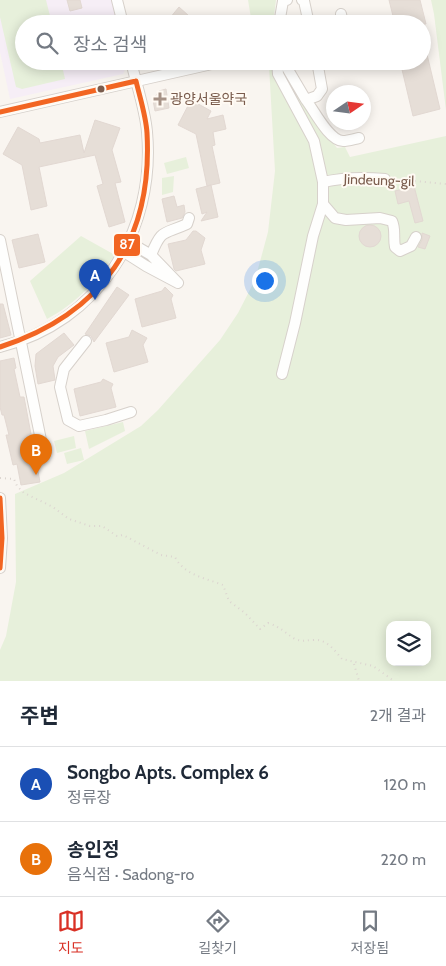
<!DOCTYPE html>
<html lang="ko">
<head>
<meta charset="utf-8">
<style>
	:root { --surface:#fff; --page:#f6f6f7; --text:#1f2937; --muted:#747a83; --line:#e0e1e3; --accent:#d93025 }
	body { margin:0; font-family:Cabin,"Noto Sans KR",sans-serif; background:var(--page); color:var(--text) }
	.controls { position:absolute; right:15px; bottom:15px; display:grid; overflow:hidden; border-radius:10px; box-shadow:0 2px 12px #0003 }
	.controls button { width:45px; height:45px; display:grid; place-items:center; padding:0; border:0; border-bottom:1px solid var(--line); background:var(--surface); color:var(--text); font:25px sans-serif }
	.compass { position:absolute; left:326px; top:85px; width:45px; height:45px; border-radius:50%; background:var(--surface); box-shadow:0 2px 12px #0003; rotate:77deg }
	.you { position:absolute; left:264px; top:280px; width:18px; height:18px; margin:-12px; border:4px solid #fff; border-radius:50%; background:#1a73e8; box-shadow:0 0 0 8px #1a73e833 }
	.badge { display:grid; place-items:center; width:32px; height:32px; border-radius:50%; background:var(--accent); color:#fff; font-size:16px; font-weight:700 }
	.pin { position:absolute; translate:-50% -41px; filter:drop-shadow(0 1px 2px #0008) }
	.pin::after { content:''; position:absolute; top:26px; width:18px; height:15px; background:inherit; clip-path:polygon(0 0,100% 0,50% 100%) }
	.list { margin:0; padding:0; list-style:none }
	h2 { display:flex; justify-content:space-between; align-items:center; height:65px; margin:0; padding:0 20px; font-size:21px }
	h2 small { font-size:16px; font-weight:400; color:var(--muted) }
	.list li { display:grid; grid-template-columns:32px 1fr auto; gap:15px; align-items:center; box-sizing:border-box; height:75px; padding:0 20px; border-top:1px solid var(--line) }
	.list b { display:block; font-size:19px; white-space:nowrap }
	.list p { margin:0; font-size:16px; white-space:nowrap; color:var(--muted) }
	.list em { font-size:16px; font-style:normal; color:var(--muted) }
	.icon { flex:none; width:28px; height:28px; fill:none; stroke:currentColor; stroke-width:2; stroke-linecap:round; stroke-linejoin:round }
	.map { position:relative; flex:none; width:446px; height:681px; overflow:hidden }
	.search { position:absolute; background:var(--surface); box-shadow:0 2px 12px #0003; left:15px; right:15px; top:15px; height:55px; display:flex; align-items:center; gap:12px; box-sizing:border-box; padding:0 18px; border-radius:28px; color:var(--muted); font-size:19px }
	.sheet { height:215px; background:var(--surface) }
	nav { display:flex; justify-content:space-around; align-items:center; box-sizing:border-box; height:70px; border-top:1px solid var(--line); background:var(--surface); font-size:14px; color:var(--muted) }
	nav a { display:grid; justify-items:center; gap:2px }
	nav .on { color:var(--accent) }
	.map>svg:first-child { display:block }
	.education { fill:#f6eef6 }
	.green { fill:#e7f0db; fill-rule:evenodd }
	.building { fill:#e6ded7; stroke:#e2d8d2 }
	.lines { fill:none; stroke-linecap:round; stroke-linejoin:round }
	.minor-casing { stroke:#d7d1cb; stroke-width:12 }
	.path { stroke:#dcd5d0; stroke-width:2; stroke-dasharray:1 4; stroke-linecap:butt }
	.minor { stroke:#fefefd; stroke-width:10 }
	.bus-1-casing { stroke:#fffaf3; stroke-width:9 }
	.bus-1 { stroke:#f26522; stroke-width:5 }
	.bus-dot { fill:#7a5c4d; stroke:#fffaf3; stroke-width:2 }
	.poi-dot { fill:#a69286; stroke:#fffaf3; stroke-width:2 }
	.labels { text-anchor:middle; stroke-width:4; stroke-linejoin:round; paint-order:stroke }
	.poi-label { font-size:14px; fill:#7a5c4d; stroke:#fffaf3; text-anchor:start }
	.street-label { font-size:14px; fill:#7a5c4d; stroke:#fffaf3 }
	.line-badge { stroke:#fffaf3; stroke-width:2 }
	.badge-label { font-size:14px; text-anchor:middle; font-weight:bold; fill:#fff }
</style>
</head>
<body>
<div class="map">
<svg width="446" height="681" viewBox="0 0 446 681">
	<rect width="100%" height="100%" fill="#f9f5f0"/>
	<!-- education -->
	<path class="education" d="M0 0H113L118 24H24V61H126L127 65 123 74 10 99 0 52Z"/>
	<!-- green -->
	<path class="green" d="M0 0H46L52 24H24V61H61L65 79 22 89 16 87 0 17Z
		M248 0H276L273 24H252Z
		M431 0H446V110L434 14Z
		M273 65 337 148 345 147 350 157 446 136V681H0V650L6 636 16 582 15 494 64 473 141 426 158 410 220 340 238 313 255 280 268 232 275 171 269 66ZM390 625H427V662H390Z
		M186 157 189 168 167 174 164 163Z
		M174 176 173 192 162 195V178Z
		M81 236 115 255C96 281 76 304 47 319L30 281Z
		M123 422 125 431 89 449 85 431Z
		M74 436 76 448 57 453 54 441Z
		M81 448 84 460 67 464 64 453Z"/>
	<!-- building -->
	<path class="building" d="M67 0H80L82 8 70 11Z
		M389 0H420L426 24H395Z
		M179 7 189 16 182 24H165Z
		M425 46 440 109 413 116 400 61H422V47Z
		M166 89 169 108 155 111 153 100 159 91Z
		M191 100 211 111 207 119 223 115 226 129 213 132 215 145 212 146 220 183 207 186 196 134 178 125Z
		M95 120 120 128 112 150 121 182 115 183 125 222 109 227 97 186 103 184 95 155 39 167 47 206 31 210 22 165 3 154 18 127 39 139 40 143 80 135 84 153Z
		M211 185 218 217 201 221 207 212 202 214 196 189Z
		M414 186 423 221 415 223 409 201 398 204 395 191Z
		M174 196 177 207 184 205 185 212 182 218 167 222 162 199Z
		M359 236a11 11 0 1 1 22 0a11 11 0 1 1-22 0Z
		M193 231H196L205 238 201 250 205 264 176 271 174 269 168 244 186 240Z
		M422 233 430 236 425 249 418 247 422 240Z
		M38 234 45 262 19 268 12 240Z
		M117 287 129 295 94 342 91 336 85 334Z
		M165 287 173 295 171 299 176 318 142 327 135 299 162 291Z
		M0 304H3L11 335 0 338Z
		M132 330 147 338 143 345 148 362 114 372 106 343 129 337Z
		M64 333 74 345 58 357 53 366 55 380 38 384 35 366 36 354Z
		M14 358 16 368 14 369 20 397H24L40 482 21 485 17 464 13 465 6 435H9L4 415H2L0 407V361Z
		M103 379 113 384 111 388 116 407 80 416 74 389 101 382Z"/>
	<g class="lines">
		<defs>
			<path id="minor" d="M117 0 123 24
				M302 0 304 1 309 24
				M341 14 343 24
				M279 24 283 1 287 0
				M277 61 278 74 314 141 323 182C345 177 363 177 385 179
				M283 61 306 100 317 96 322 89 317 61
				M306 100C314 110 329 141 343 141 348 141 354 139 359 138
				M0 112 225 61
				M323 204 335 218 346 220 380 218 392 221C396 230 393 237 395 247L400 251 411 246 416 237
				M0 240 41 440
				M124 252 146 266 178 283 151 255 129 242
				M151 255C162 228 163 235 187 224L189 218
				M86 341 64 369 60 387 68 420 79 426 106 420 131 412
				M0 347C99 322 156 231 147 132 145 108 136 84 131 61
				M282 374 295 323 313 236 323 204V182
				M0 498 2 538 0 568"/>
		</defs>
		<!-- minor casing -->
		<use href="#minor" class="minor-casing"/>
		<!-- path -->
		<path class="path" d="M395 179 446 184
			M0 478 14 479 17 486 24 493 53 507 69 519 90 526H102L117 536 123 535 161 555 175 557C184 575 205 578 223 585L229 601 245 613 260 629 268 623C281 627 285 633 295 639 302 642 307 640 314 640 327 639 335 651 342 659L373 666 394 681
			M354 664 359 681"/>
		<!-- minor -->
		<use href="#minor" class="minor"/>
		<defs>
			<path id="bus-1" d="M0 112 136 81
				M0 347C102 314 153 241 147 133 146 116 140 98 136 81
				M0 498 2 538 0 568"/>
		</defs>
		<!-- bus-1 casing -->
		<use href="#bus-1" class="bus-1-casing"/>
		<!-- bus-1 -->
		<use href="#bus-1" class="bus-1"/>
	</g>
	<!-- markers -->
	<circle class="bus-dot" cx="101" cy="89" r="4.5"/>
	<path class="poi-dot" d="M157.5 91.5h5v5h5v5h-5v5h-5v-5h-5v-5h5z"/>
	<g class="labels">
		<!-- poi labels -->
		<g class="poi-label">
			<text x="170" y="104">광양서울약국</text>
		</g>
		<!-- street labels -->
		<g class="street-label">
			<text transform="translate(379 180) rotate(2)" y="5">Jindeung-gil</text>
		</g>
	</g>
	<rect class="line-badge" x="113" y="233" width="28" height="24" rx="5" fill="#f26522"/>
	<g class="badge-label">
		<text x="127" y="249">87</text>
	</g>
</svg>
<div class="controls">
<button><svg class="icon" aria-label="layers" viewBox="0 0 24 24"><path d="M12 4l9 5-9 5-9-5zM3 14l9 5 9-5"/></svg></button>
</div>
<svg class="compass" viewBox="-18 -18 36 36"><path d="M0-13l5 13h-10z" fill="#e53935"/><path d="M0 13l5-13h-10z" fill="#747a83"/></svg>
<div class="you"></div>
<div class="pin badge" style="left:95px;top:300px;background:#1a4fb4">A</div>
<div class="pin badge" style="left:36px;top:475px;background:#e8710a">B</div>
<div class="search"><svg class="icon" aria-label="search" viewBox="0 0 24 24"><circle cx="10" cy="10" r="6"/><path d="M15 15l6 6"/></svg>장소 검색</div>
</div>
<section class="sheet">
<h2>주변<small>2개 결과</small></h2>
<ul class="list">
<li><span class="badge" style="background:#1a4fb4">A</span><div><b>Songbo Apts. Complex 6</b><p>정류장</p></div><em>120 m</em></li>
<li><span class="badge" style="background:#e8710a">B</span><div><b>송인정</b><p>음식점 · Sadong-ro</p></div><em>220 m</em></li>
</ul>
</section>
<nav>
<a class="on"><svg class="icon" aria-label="map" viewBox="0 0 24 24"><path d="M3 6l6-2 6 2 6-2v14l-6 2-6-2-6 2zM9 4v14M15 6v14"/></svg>지도</a>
<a><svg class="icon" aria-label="directions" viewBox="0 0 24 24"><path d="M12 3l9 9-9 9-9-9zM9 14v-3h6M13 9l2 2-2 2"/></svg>길찾기</a>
<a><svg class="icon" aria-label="saved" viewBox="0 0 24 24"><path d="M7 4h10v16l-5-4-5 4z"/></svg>저장됨</a>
</nav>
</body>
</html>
